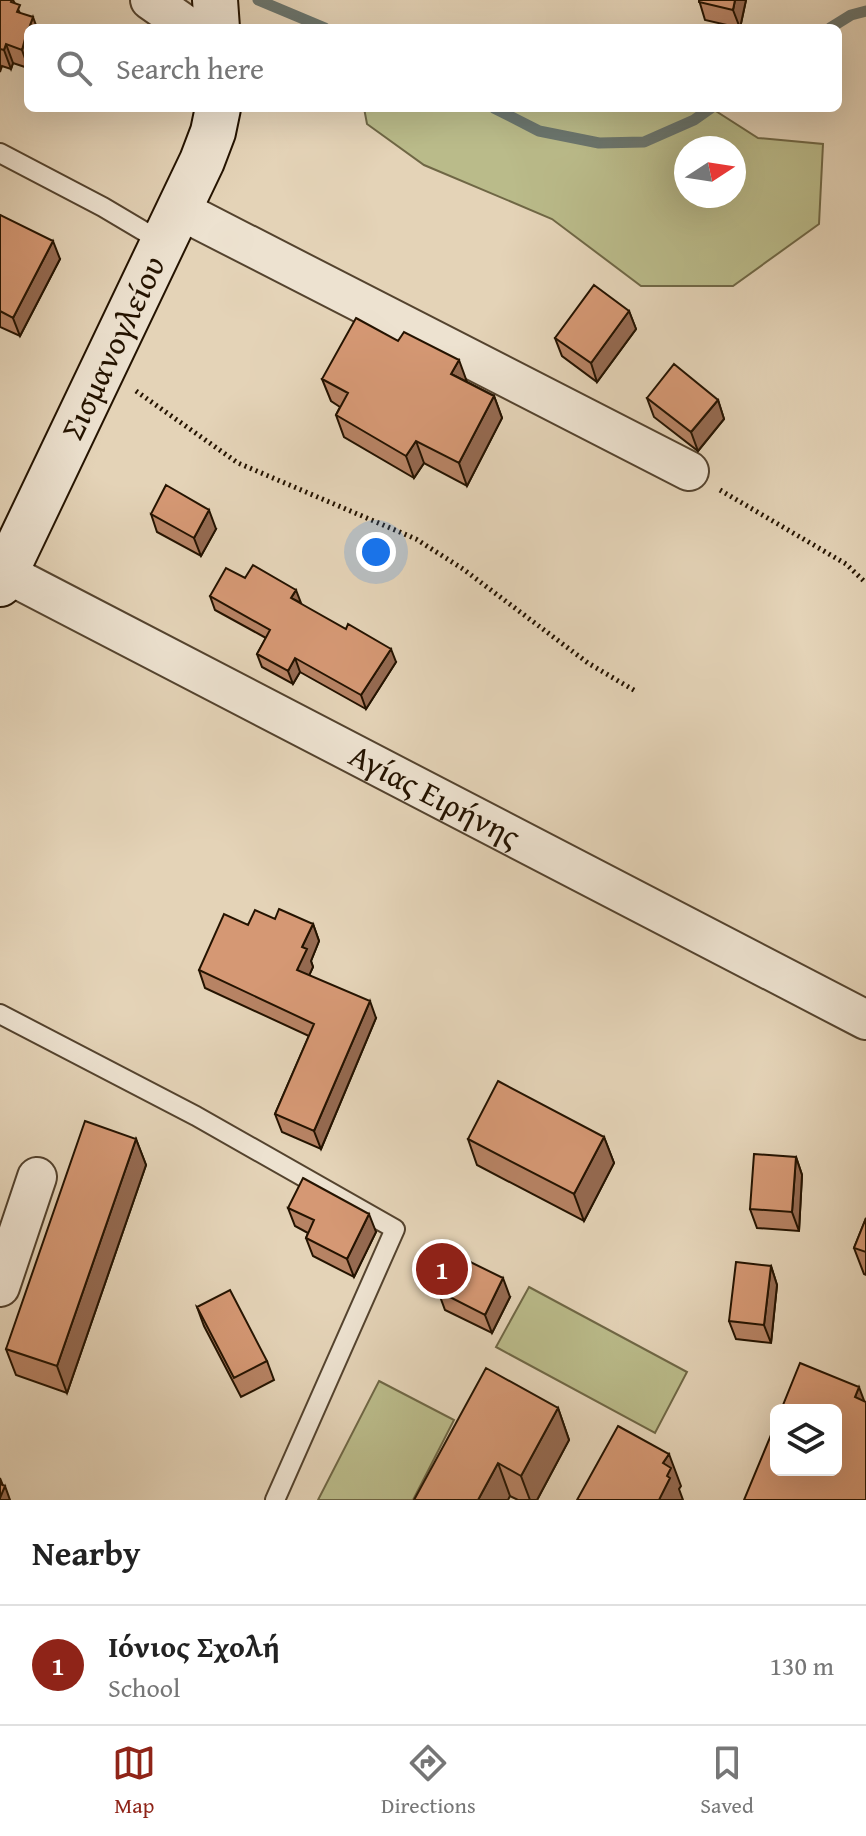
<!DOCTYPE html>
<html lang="en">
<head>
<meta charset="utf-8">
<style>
	:root { --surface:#fff; --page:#f2f2f2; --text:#222; --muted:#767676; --line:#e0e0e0; --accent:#8f2418 }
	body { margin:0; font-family:"Gentium Book Plus",serif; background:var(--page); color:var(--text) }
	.controls { position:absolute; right:24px; bottom:24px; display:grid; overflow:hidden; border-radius:12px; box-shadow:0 8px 32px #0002 }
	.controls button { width:72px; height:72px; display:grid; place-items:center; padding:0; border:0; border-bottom:2px solid var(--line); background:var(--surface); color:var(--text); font:40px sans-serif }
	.compass { position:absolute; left:674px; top:136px; width:72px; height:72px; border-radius:50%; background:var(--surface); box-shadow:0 8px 32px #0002; rotate:78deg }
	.you { position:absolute; left:376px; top:552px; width:28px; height:28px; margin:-20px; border:6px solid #fff; border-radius:50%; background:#1a73e8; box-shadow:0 0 0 12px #1a73e833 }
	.badge { display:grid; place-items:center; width:52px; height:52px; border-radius:50%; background:var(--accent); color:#fff; font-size:26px; font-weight:700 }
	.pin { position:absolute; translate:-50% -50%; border:4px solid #fff; box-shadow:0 2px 8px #0006 }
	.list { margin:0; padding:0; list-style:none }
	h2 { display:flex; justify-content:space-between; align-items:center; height:104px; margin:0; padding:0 32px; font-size:34px }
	h2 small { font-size:26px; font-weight:400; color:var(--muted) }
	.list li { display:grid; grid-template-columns:52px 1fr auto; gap:24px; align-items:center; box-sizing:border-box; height:120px; padding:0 32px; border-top:2px solid var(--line) }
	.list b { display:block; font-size:30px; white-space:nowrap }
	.list p { margin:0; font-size:26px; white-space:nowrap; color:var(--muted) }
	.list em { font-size:26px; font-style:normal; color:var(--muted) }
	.icon { flex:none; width:44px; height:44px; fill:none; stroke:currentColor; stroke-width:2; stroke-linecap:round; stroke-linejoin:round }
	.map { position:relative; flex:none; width:866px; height:1500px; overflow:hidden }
	.search { position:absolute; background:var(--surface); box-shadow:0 8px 32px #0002; left:24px; right:24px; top:24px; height:88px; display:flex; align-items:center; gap:20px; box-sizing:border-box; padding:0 28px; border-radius:12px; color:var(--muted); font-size:30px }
	.sheet { height:224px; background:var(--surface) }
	nav { display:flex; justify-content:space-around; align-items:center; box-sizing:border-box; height:112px; border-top:2px solid var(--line); background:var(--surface); font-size:22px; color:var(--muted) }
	nav a { display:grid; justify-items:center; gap:4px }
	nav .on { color:var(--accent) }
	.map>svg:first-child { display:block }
	.green { fill:#babb8a; stroke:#6f6745; stroke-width:2; fill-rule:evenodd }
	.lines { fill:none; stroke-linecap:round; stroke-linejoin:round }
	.stream { stroke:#6a756e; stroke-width:11 }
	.lane-casing { stroke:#54432e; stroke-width:22 }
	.street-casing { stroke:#54432e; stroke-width:42 }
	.secondary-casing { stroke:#241300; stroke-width:48 }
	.path { stroke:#241300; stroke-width:5; stroke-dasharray:2 4; stroke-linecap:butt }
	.lane { stroke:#ede2d0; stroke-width:18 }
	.street { stroke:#ede2d0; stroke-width:38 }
	.secondary { stroke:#ede2d0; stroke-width:44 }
	.wall { fill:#b78364; stroke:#241300; stroke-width:2 }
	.shaded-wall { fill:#956a51; stroke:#241300; stroke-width:2 }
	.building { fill:#d59874; stroke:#241300; stroke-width:2 }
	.labels { text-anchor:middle; stroke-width:8; stroke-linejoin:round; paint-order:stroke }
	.street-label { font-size:32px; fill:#241300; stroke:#ede2d0 }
</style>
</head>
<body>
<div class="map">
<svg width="866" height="1500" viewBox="0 0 866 1500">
	<rect width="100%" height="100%" fill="#e4d3b7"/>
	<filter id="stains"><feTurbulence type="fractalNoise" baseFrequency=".0025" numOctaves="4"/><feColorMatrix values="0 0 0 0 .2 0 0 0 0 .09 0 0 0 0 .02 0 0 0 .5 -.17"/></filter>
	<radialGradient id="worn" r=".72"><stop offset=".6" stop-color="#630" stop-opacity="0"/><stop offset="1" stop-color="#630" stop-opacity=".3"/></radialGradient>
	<!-- green -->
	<path class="green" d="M364 108H711L758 138 823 144 819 224 733 286H641L552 219 424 165 367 124ZM734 148V196H686V148Z
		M529 1287 687 1372 655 1433 496 1347Z
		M379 1381 454 1420 413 1500H318Z"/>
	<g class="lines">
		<!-- stream -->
		<path class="stream" d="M258 0 325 28
			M830 28 851 15 866 11
			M494 108 539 131 599 143 644 142 694 120 711 108"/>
		<defs>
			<path id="lane" d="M0 153 103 207 162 242
				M0 1014 196 1116 395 1229 275 1500"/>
			<g id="street">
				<path d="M150 0 190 28"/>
				<path d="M178 209 689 471"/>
				<path id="s1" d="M0 570 866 1020"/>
				<path d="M0 1287 37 1177"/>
			</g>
			<g id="secondary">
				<path d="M215 0 217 28"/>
				<path id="s2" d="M0 584 202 161 213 132 218 108"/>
			</g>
		</defs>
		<!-- lane casing -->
		<use href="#lane" class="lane-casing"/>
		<!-- street casing -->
		<use href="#street" class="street-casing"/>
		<!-- secondary casing -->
		<use href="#secondary" class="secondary-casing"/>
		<!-- path -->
		<path class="path" d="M136 391 238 463 416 539 463 569 588 663 637 692
			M720 490 846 564 866 583"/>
		<!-- lane -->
		<use href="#lane" class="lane"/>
		<!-- street -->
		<use href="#street" class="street"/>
		<!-- secondary -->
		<use href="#secondary" class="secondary"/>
	</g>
	<!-- wall -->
	<path class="wall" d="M0 0H13L28 28V68L13 63 11 69 2 66 0 72Z
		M699 0H746L740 28 705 20Z
		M0 215 60 259 20 336 0 327Z
		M629 311 636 329 597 382 562 356 555 338Z
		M322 379 467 382 494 396 502 418 467 486 424 463 414 478 344 437 336 415 340 407 331 401Z
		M647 398 718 400 724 419 698 451 654 417Z
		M151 514 216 529 201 556 157 532Z
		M245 578 300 604 396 662 366 709 300 672 293 684 262 667 257 654 266 638 215 610 210 596Z
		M275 919 313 924 319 941 311 961 313 967 309 975 376 1018 321 1149 282 1132 275 1114 309 1036 205 988 199 970 248 925Z
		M604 1137 614 1163 584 1221 477 1165 468 1139Z
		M136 1139 146 1165 67 1393 16 1375 6 1349Z
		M796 1157 802 1175 799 1231 757 1228 750 1209Z
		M288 1208 376 1232 354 1277 313 1256 306 1238 308 1233 295 1226Z
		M866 1218V1275L864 1274 854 1248Z
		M771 1266 777 1285 771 1343 736 1339 729 1321Z
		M438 1291 510 1297 492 1333 445 1310Z
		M197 1307 267 1361 274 1380 241 1397 204 1326Z
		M558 1408 569 1440 537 1500H518L510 1496 414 1500Z"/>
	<!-- shaded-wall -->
	<path class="shaded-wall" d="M735 0H746L740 28 733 10Z
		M33 17 37 28H29Z
		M28 31V67L22 50Z
		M6 44 13 63 11 69 4 50Z
		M53 241 60 259 20 336 13 318Z
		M629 311 636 329 597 382 591 363Z
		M459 360 467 382 451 374Z
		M494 396 502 418 467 486 459 463Z
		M718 400 724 419 698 451 691 432Z
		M416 441 424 463 414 478 406 456Z
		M209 510 216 529 201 556 194 538Z
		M296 590 301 603 291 598Z
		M391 649 396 662 366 709 361 695Z
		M295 658 300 672 293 684 288 671Z
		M313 924 319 941 311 961 313 967 304 987 297 970 302 947Z
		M370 1001 376 1018 321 1149 314 1131Z
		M604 1137 614 1163 584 1221 574 1194Z
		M136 1139 146 1165 67 1393 57 1366Z
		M796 1157 802 1175 799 1231 792 1212Z
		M369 1214 376 1232 354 1277 347 1259Z
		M771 1266 777 1285 771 1343 764 1325Z
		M503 1278 510 1297 492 1333 485 1315Z
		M859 1387 866 1406 855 1397Z
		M558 1408 569 1440 537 1500H530L521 1476Z
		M669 1454 681 1486 679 1489 683 1500H659L663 1463Z
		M498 1463 510 1496 508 1500H478Z
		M0 1478 4 1488 5 1486 10 1500H0Z"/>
	<!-- building -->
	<path class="building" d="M0 0H12L11 2 20 5 17 12 33 17 29 28H28L22 50 6 44 4 50 0 49Z
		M699 0H735L733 10 699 2Z
		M0 215 53 241 13 318 0 311Z
		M594 285 629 311 591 363 555 338Z
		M356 318 398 341 404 332 459 360 451 374 494 396 459 463 416 441 406 456 336 415 348 393 322 379Z
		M674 364 718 400 691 432 647 398Z
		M166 485 209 510 194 538 151 514Z
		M253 565 296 590 291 598 346 629 348 624 391 649 361 695 295 658 288 671 257 654 270 630 210 596 226 568 245 578Z
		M279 909 313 924 302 947 307 949 297 970 370 1001 314 1131 275 1114 314 1024 199 970 224 914 248 925 255 910 275 919Z
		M498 1081 604 1137 574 1194 468 1139Z
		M85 1121 136 1139 57 1366 6 1349Z
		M754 1154 796 1157 792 1212 750 1209Z
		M303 1178 369 1214 347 1259 306 1238 314 1220 288 1208Z
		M866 1218V1252L854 1248Z
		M456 1255 503 1278 485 1315 438 1291Z
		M736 1262 771 1266 764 1325 729 1321Z
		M230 1290 267 1361 234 1378 197 1307Z
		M800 1363 859 1387 855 1397 866 1402V1500H744L776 1423V1470H836V1410H781Z
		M486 1368 558 1408 521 1476 498 1463 478 1500H414Z
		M618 1426 669 1454 663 1463 671 1468 667 1476 670 1478 659 1500H577Z
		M0 1484 5 1486 0 1498Z"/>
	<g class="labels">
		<!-- street labels -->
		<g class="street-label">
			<text dy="11" stroke="none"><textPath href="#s2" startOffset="262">Σισμανογλείου</textPath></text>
			<text dy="11" stroke="none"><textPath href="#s1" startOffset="490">Αγίας Ειρήνης</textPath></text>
		</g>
	</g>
	<rect width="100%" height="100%" filter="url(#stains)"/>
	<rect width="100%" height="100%" fill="url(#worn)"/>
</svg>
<div class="controls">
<button><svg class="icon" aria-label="layers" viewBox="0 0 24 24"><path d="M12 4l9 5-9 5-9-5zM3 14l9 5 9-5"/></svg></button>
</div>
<svg class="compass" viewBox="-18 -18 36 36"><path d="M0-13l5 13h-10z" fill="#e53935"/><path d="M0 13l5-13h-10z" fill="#767676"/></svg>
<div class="you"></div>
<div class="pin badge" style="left:442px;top:1269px">1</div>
<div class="search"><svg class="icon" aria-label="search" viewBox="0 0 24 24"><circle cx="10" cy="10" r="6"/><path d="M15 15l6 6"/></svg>Search here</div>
</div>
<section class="sheet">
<h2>Nearby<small></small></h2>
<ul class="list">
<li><span class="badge">1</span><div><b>Ιόνιος Σχολή</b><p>School</p></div><em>130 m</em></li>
</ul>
</section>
<nav>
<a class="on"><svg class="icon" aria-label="map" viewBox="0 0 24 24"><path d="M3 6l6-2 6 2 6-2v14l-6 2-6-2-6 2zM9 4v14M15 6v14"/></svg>Map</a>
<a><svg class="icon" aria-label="directions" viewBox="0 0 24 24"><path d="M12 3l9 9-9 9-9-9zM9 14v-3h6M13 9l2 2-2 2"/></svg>Directions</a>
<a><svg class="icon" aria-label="saved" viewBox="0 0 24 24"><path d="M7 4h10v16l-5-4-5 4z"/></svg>Saved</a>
</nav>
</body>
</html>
